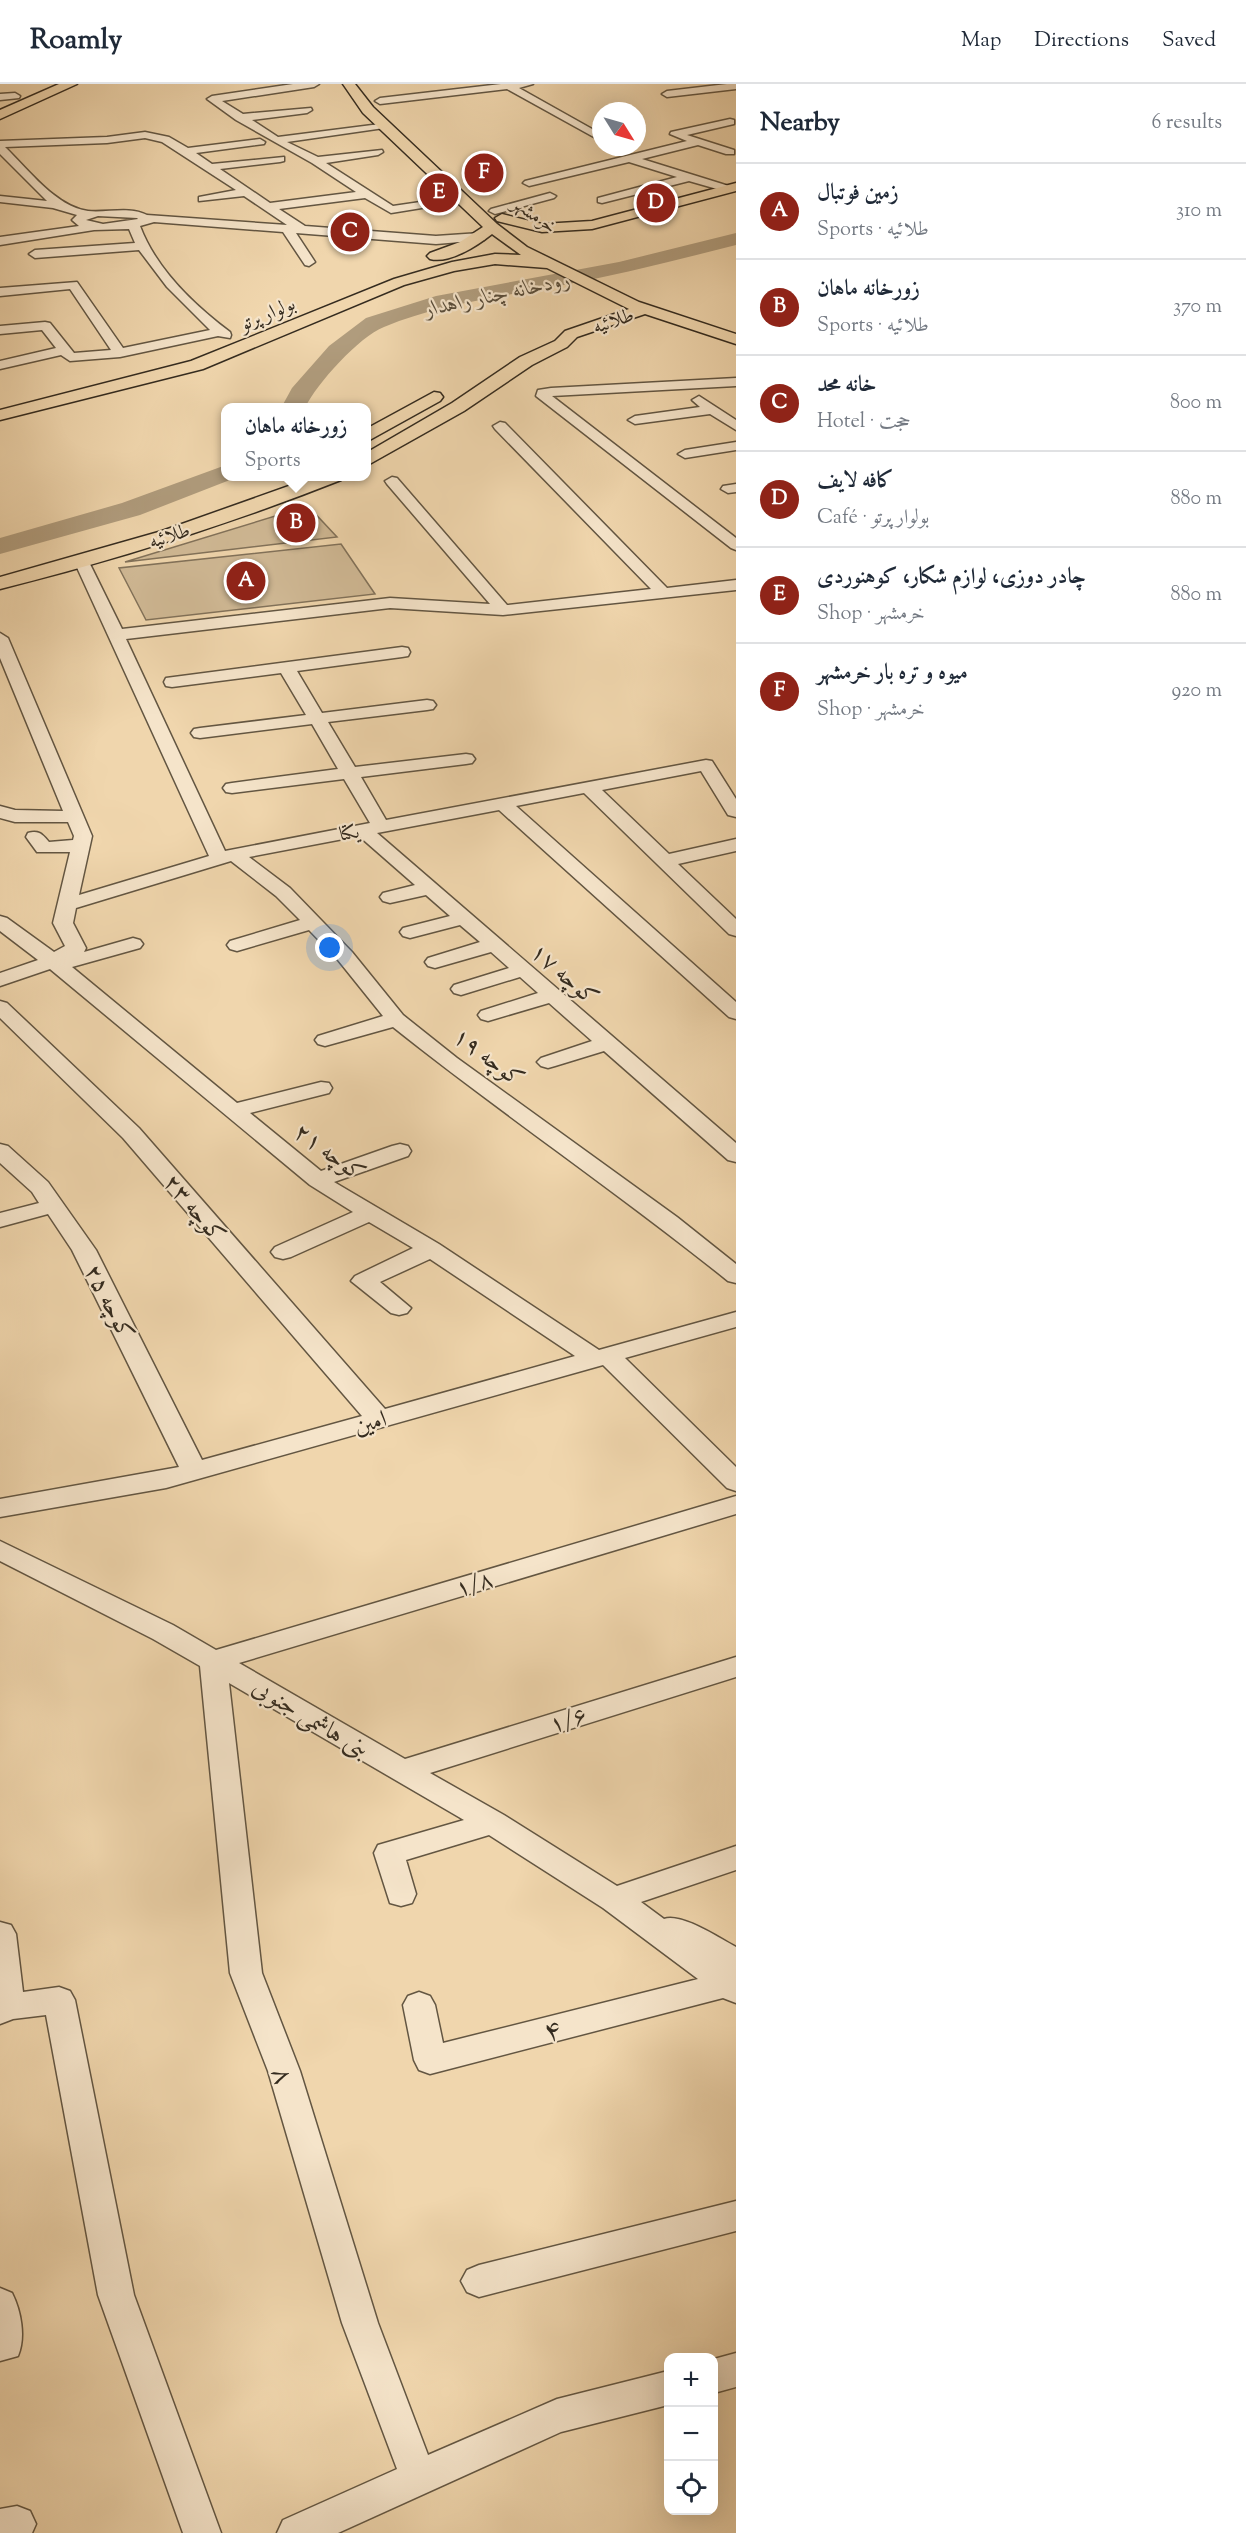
<!DOCTYPE html>
<html lang="en">
<head>
<meta charset="utf-8">
<style>
	:root { --surface:#fff; --page:#f6f6f7; --text:#1f2937; --muted:#747a83; --line:#e0e1e3; --accent:#8f2418 }
	body { margin:0; font-family:"Sorts Mill Goudy",Amiri,serif; background:var(--page); color:var(--text) }
	.controls { position:absolute; right:18px; bottom:18px; display:grid; overflow:hidden; border-radius:12px; box-shadow:0 6px 24px #0002 }
	.controls button { width:54px; height:54px; display:grid; place-items:center; padding:0; border:0; border-bottom:2px solid var(--line); background:var(--surface); color:var(--text); font:30px sans-serif }
	.compass { position:absolute; left:592px; top:18px; width:54px; height:54px; border-radius:50%; background:var(--surface); box-shadow:0 6px 24px #0002; rotate:127deg }
	.you { position:absolute; left:330px; top:864px; width:21px; height:21px; margin:-15px; border:4px solid #fff; border-radius:50%; background:#1a73e8; box-shadow:0 0 0 9px #1a73e833 }
	.badge { display:grid; place-items:center; width:39px; height:39px; border-radius:50%; background:var(--accent); color:#fff; font-size:20px; font-weight:700 }
	.pin { position:absolute; translate:-50% -50%; border:3px solid #fff; box-shadow:0 2px 6px #0006 }
	.popup { position:absolute; left:221px; top:319px; width:150px; height:78px; box-sizing:border-box; display:grid; place-content:center; border-radius:12px; background:var(--surface); filter:drop-shadow(0 2px 4px #0005); font-size:20px; white-space:nowrap; color:var(--muted) }
	.popup b { font-size:22px; color:var(--text) }
	.popup::after { content:''; position:absolute; left:50%; top:100%; margin-left:-12px; border:12px solid transparent; border-top-color:var(--surface) }
	.list { margin:0; padding:0; list-style:none }
	h2 { display:flex; justify-content:space-between; align-items:center; height:78px; margin:0; padding:0 24px; font-size:26px }
	h2 small { font-size:20px; font-weight:400; color:var(--muted) }
	.list li { display:grid; grid-template-columns:39px 1fr auto; gap:18px; align-items:center; box-sizing:border-box; height:96px; padding:0 24px; border-top:2px solid var(--line) }
	.list b { display:block; font-size:22px; white-space:nowrap }
	.list p { margin:0; font-size:20px; white-space:nowrap; color:var(--muted) }
	.list em { font-size:20px; font-style:normal; color:var(--muted) }
	.icon { flex:none; width:33px; height:33px; fill:none; stroke:currentColor; stroke-width:2; stroke-linecap:round; stroke-linejoin:round }
	.map { position:relative; flex:none; width:736px; height:2449px; overflow:hidden }
	header { display:flex; align-items:center; gap:36px; box-sizing:border-box; height:84px; padding:0 30px; background:var(--surface); border-bottom:2px solid var(--line) }
	header strong { font-size:28px }
	nav { display:flex; gap:33px; margin-inline-start:auto; font-size:21px }
	main { display:flex }
	aside { flex:1; background:var(--surface) }
	.map>svg:first-child { display:block }
	.green { fill:#d0b995; stroke:#82725a; stroke-width:1.5 }
	.lines { fill:none; stroke-linecap:round; stroke-linejoin:round }
	.river { fill:#b09c7d; fill-rule:evenodd }
	.minor-casing { stroke:#635642; stroke-width:3 }
	.major-casing { stroke:#342b1f; stroke-width:3 }
	.minor { fill:#f5e4ca; fill-rule:evenodd }
	.major { fill:#f0d6ad; fill-rule:evenodd }
	.labels { text-anchor:middle; stroke-width:4.5; stroke-linejoin:round; paint-order:stroke }
	.far-street-label { font-size:20px; fill:#342b1f; stroke:#f5e4ca }
	.far-water-label { font-size:22px; font-style:italic; fill:#594d3b; stroke:#f5e4ca }
	.street-label { font-size:24px; fill:#342b1f; stroke:#f5e4ca }
	.near-street-label { font-size:28px; fill:#342b1f; stroke:#f5e4ca }
</style>
</head>
<body>
<header>
<strong>Roamly</strong>
<nav><a>Map</a><a>Directions</a><a>Saved</a></nav>
</header>
<main>
<div class="map">
<svg width="736" height="2449" viewBox="0 0 736 2449">
	<rect width="100%" height="100%" fill="#f0d6ad"/>
	<filter id="stains"><feTurbulence type="fractalNoise" baseFrequency=".00333" numOctaves="4"/><feColorMatrix values="0 0 0 0 .2 0 0 0 0 .09 0 0 0 0 .02 0 0 0 .5 -.17"/></filter>
	<radialGradient id="worn" r=".72"><stop offset=".6" stop-color="#630" stop-opacity="0"/><stop offset="1" stop-color="#630" stop-opacity=".3"/></radialGradient>
	<!-- green -->
	<path class="green" d="M308 422 337 453 125 478Z
		M341 460 375 510 146 536 119 484Z"/>
	<g class="lines">
		<!-- river -->
		<path class="river" d="M736 149V161C677 176 618 191 558 202 500 213 439 220 384 243 359 253 317 299 305 324H281L292 304 329 262 366 234 436 212 619 178Z
			M226 381V392H236L235 394 140 431 0 470V454L122 419Z"/>
		<defs>
			<path id="minor" d="M293 0H319L314 3 222 17 243 30 311 24 312 26 307 29 252 36 278 53 388 39V43L384 44 287 58 318 73 382 66 383 68 378 71 326 79 393 122 434 116 440 119 434 122 391 129 365 114 279 125 305 142 436 152 480 149 486 153 484 156 436 160 296 149 315 178 309 182 305 181 283 148 154 138 140 142C156 185 194 221 230 248L231 251 230 254 218 252 120 273 70 277 61 271 0 285V277L56 264 42 246 0 250V242L45 238 50 239 74 269 111 266 70 205 0 212V204L77 198 123 264 210 246 167 203 139 166 35 174 29 170 35 166 135 159 129 145 94 146 0 161V153L79 142 72 136 77 131 53 124 0 118V112L47 117 0 70V57L107 53 145 48 169 53 188 64 260 55 265 58 264 60 196 69 212 80 284 73V77L280 78 220 85 270 119 356 108 312 79 236 36 207 15 212 12ZM145 54 162 58 236 106 199 113V117L244 112 287 141 147 131C129 122 107 129 88 127 56 123 28 85 5 63L107 59ZM98 132 137 134 138 135 103 140 86 136Z
				M501 0H533L519 4 601 50V57L507 5 380 20 375 17 380 14Z
				M727 0H736V5L667 13 662 10 667 7Z
				M15 9 20 12 19 14 0 16V10Z
				M730 35 734 36V40L687 51 734 66V70H726L698 61 642 75 732 103V107H724L689 97 602 119 598 118V114L677 93 629 78 529 102 523 99 525 97 687 57 670 50 671 48Z
				M550 109 556 112 554 114 495 130 489 127 491 125Z
				M736 294V302L552 312 736 454V466L731 464 536 312 538 306 551 304Z
				M699 312 736 336V346L710 330 635 340 628 336 635 332 700 323 692 316Z
				M500 338 505 339 667 504 736 496V506L503 531 390 524 126 555 225 767 370 739 344 695 232 709 226 708 223 704 226 700 232 699 338 685 312 640 200 654 194 653 191 649 194 645 200 644 306 631 281 589 172 603 166 602 164 598 166 594 402 563 408 564 410 568 408 572 402 573 297 587 322 629 427 616 433 617 436 621 433 625 427 626 328 638 355 683 466 670 472 671 475 675 472 679 466 680 361 693 386 736 706 676 712 677 736 715V733L728 731 701 687 602 706 669 770 736 755V767L678 780 736 835V852L729 850 584 709 516 722 736 918V935L729 933 499 726 377 749 736 1059V1078L728 1076 604 967 555 982 548 984 541 982 537 978 541 974 592 957 549 919 488 937 481 935 478 931 481 927 538 909 520 893 461 911 454 909 451 905 454 901 509 884 491 868 435 884 428 882 425 878 428 874 480 858 460 841 410 854 403 852 400 848 403 844 450 832 426 811 390 819 383 817 380 813 383 809 415 801 359 752 249 773 290 804 352 868 403 931 457 974 677 1133 736 1180V1199L728 1197C619 1109 502 1030 393 943L325 962 318 960 315 956 318 952 383 932 338 876 309 846 237 867 230 865 227 861 230 857 300 836 276 812 231 777 76 824 73 839 86 864 84 868 133 854 140 856 143 860 140 864 72 883 237 1019 321 998 329 999 332 1004 329 1009 250 1029 321 1087 392 1062 400 1060 408 1062 411 1067 408 1072 334 1098 439 1160 599 1266 736 1228V1243L625 1274 736 1383V1407L727 1404 603 1281 166 1404 0 1433V1415L179 1383 72 1166 48 1130 0 1143V1129L39 1119 32 1108 0 1079V1060L8 1062 48 1098 96 1166 202 1376 362 1332 123 1054 0 934V917L7 919 139 1044 385 1325 575 1272 430 1175 380 1198 411 1224 407 1229 399 1231 391 1229 351 1197 355 1192 413 1164 369 1138 291 1173 283 1175 275 1173 271 1168 275 1163 353 1128 310 1101 50 885 0 902V889L38 876 0 847V832L7 834 54 868 65 862 53 839 70 768H37L26 753 28 749C39 746 42 750 49 758L73 756 74 752 68 738H15L0 734V722L15 726 63 727 0 574V549L8 554 92 752 79 811 209 772 74 477 82 472 87 474 122 545 390 514 490 520 387 400 385 397 392 393 397 394 507 521 651 505 495 345 493 342Z
				M736 358V366L685 374 678 370 685 366Z
				M736 400V408L728 409 721 405 723 402Z
				M736 1412V1430L239 1579 405 1675 736 1573V1593L430 1689 504 1731 617 1802 736 1762V1786L641 1818 664 1835C682 1829 719 1854 736 1863V1919L723 1914 430 1990 419 1986 414 1976 403 1921 408 1912 419 1908 430 1912 435 1921 443 1959 698 1895 603 1824 489 1751 406 1776 416 1810 412 1819 401 1822 390 1819 374 1769 378 1761 464 1736 229 1599 262 1889 300 1987 378 2239 428 2371 557 2315 668 2287V2321L561 2348 338 2449H277L283 2436 397 2385 342 2239 268 1987 230 1889 200 1582 153 1555 0 1477V1457L173 1541 216 1566Z
				M0 1838 11 1841 16 1850 23 1908 59 1903 70 1907 75 1916 134 2211 221 2449H183L98 2211 46 1931 13 1935 0 1940Z
				M736 2117V2147L479 2213 467 2208 461 2197 467 2186 479 2181Z
				M0 2204 12 2209C21 2227 26 2253 18 2272L0 2277Z
				M736 2269V2303L714 2309V2275Z
				M17 2422 30 2427 36 2440 32 2449H0V2425Z"/>
			<path id="major" d="M59 0H77L0 35V26Z
				M343 0H355L373 23 497 140 527 163 639 218 736 250V260L645 230 577 253 567 263 532 281 464 327 366 382V369L452 319 520 273 555 257 565 247 629 225 547 184 495 180 454 187 404 201 203 285 0 336V326L191 277 394 195 452 178 495 170 521 171 492 150C477 162 449 180 430 175L427 172 430 169 460 158 483 143 363 29Z
				M736 99V107L592 145 542 148 497 137 495 134 502 130 542 140 592 137Z
				M434 308 440 309 443 313 440 317 366 358V345Z
				M317 392H344L341 396C230 440 116 476 0 505V493L162 447Z"/>
		</defs>
		<!-- minor casing -->
		<use href="#minor" class="minor-casing"/>
		<!-- major casing -->
		<use href="#major" class="major-casing"/>
		<!-- minor -->
		<use href="#minor" class="minor"/>
		<!-- major -->
		<use href="#major" class="major"/>
	</g>
	<g class="labels">
		<!-- far-street labels -->
		<g class="far-street-label">
			<text transform="translate(535 130) rotate(35)" y="7">خرمشهر</text>
			<text transform="translate(267 229) rotate(-23)" y="7">بولوار پرتو</text>
			<text transform="translate(613 236) rotate(-19)" y="7">طلائیه</text>
			<text transform="translate(169 451) rotate(-18)" y="7">طلائیه</text>
			<text transform="translate(349 748) rotate(-11)" y="7">یکتا</text>
		</g>
		<!-- far-water labels -->
		<g class="far-water-label">
			<text transform="translate(497 209) rotate(-12)" y="8">رودخانه چنار راهدار</text>
		</g>
		<!-- street labels -->
		<g class="street-label">
			<text transform="translate(565 890) rotate(41)" y="8">کوچه ۱۷</text>
			<text transform="translate(489 973) rotate(37)" y="8">کوچه ۱۹</text>
			<text transform="translate(330 1068) rotate(36)" y="8">کوچه ۲۱</text>
			<text transform="translate(195 1124) rotate(50)" y="8">کوچه ۲۳</text>
			<text transform="translate(110 1218) rotate(63)" y="8">کوچه ۲۵</text>
			<text transform="translate(370 1338) rotate(-16)" y="8">امین</text>
			<text transform="translate(474 1499) rotate(-17)" y="8">۱/۸</text>
			<text transform="translate(311 1634) rotate(31)" y="8">بنی هاشمی جنوبی</text>
			<text transform="translate(568 1635) rotate(-17)" y="8">۱/۶</text>
		</g>
		<!-- near-street labels -->
		<g class="near-street-label">
			<text transform="translate(552 1945) rotate(-14)" y="10">۴</text>
			<text transform="translate(284 1991) rotate(71)" y="10">۸</text>
		</g>
	</g>
	<rect width="100%" height="100%" filter="url(#stains)"/>
	<rect width="100%" height="100%" fill="url(#worn)"/>
</svg>
<div class="controls">
<button>+</button>
<button>−</button>
<button><svg class="icon" aria-label="locate" viewBox="0 0 24 24"><circle cx="12" cy="12" r="6"/><path d="M12 2v4M12 18v4M2 12h4M18 12h4"/></svg></button>
</div>
<svg class="compass" viewBox="-18 -18 36 36"><path d="M0-13l5 13h-10z" fill="#e53935"/><path d="M0 13l5-13h-10z" fill="#747a83"/></svg>
<div class="you"></div>
<div class="pin badge" style="left:246px;top:497px">A</div>
<div class="pin badge" style="left:296px;top:439px">B</div>
<div class="popup"><b>زورخانه ماهان</b>Sports</div>
<div class="pin badge" style="left:350px;top:148px">C</div>
<div class="pin badge" style="left:656px;top:119px">D</div>
<div class="pin badge" style="left:439px;top:109px">E</div>
<div class="pin badge" style="left:484px;top:89px">F</div>
</div>
<aside>
<h2>Nearby<small>6 results</small></h2>
<ul class="list">
<li><span class="badge">A</span><div><b>زمین فوتبال</b><p>Sports · طلائیه</p></div><em>310 m</em></li>
<li><span class="badge">B</span><div><b>زورخانه ماهان</b><p>Sports · طلائیه</p></div><em>370 m</em></li>
<li><span class="badge">C</span><div><b>خانه محد</b><p>Hotel · حجت</p></div><em>800 m</em></li>
<li><span class="badge">D</span><div><b>کافه لایف</b><p>Café · بولوار پرتو</p></div><em>880 m</em></li>
<li><span class="badge">E</span><div><b>چادر دوزی، لوازم شکار، کوهنوردی</b><p>Shop · خرمشهر</p></div><em>880 m</em></li>
<li><span class="badge">F</span><div><b>میوه و تره بار خرمشهر</b><p>Shop · خرمشهر</p></div><em>920 m</em></li>
</ul>
</aside>
</main>
</body>
</html>
